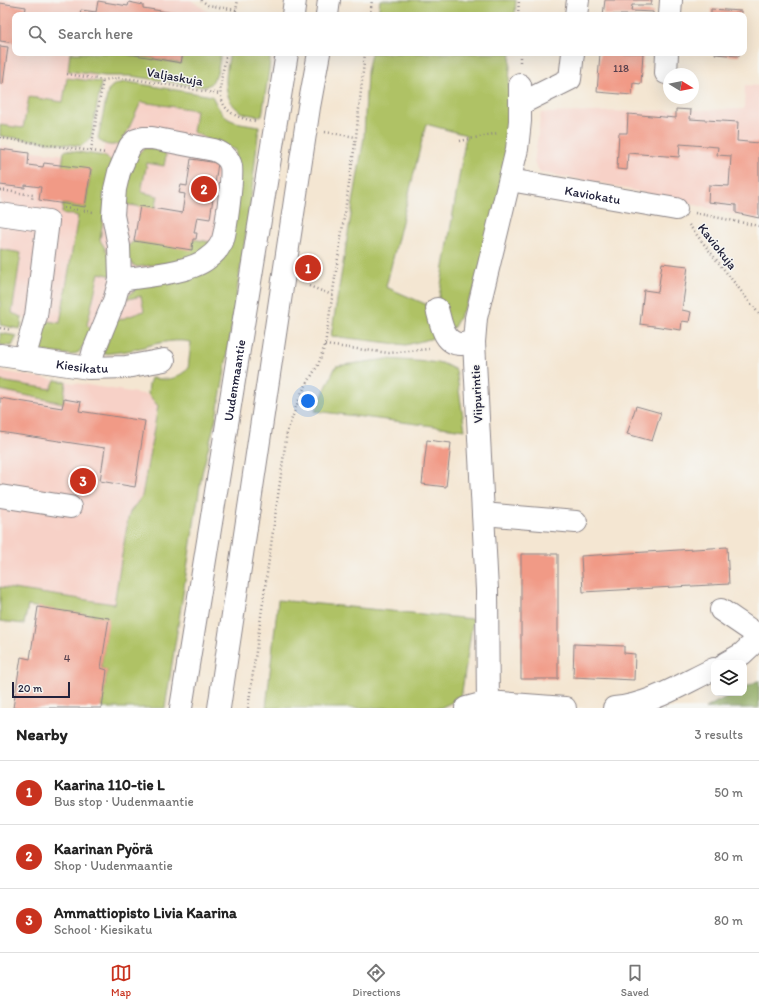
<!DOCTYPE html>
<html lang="en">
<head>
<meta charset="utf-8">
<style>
	:root { --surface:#fff; --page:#f6f6f6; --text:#222; --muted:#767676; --line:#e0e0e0; --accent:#c8321e }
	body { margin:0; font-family:Itim,sans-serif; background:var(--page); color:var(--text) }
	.controls { position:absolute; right:12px; bottom:12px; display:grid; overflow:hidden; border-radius:8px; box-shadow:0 4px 16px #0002 }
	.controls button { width:36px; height:36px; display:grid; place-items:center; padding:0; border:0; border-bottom:1px solid var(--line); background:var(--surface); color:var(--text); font:20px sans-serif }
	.compass { position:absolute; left:663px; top:68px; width:36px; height:36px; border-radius:50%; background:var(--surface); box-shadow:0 4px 16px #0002; rotate:100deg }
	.scale { position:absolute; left:12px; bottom:10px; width:58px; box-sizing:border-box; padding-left:4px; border:2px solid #22223b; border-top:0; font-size:11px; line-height:14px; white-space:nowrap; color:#22223b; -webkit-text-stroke:3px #f6f6f2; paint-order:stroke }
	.you { position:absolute; left:308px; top:401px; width:14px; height:14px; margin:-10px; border:3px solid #fff; border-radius:50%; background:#1a73e8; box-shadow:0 0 0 6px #1a73e833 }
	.badge { display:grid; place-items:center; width:26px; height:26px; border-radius:50%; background:var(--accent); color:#fff; font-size:13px; font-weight:700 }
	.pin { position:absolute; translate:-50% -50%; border:2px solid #fff; box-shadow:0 1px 4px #0006 }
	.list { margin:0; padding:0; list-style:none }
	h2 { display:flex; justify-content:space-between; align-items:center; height:52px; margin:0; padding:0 16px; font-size:17px }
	h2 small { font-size:13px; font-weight:400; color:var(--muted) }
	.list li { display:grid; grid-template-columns:26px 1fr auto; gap:12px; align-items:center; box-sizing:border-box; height:64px; padding:0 16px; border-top:1px solid var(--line) }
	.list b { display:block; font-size:15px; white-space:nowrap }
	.list p { margin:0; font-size:13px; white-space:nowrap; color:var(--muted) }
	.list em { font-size:13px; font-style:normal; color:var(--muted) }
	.icon { flex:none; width:22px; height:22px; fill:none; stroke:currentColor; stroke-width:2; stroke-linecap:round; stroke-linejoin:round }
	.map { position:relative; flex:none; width:759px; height:708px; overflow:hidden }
	.search { position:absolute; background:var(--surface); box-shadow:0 4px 16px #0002; left:12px; right:12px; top:12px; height:44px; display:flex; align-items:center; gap:10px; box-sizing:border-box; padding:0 14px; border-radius:8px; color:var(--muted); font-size:15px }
	.sheet { height:244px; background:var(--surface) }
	nav { display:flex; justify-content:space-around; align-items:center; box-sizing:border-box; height:56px; border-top:1px solid var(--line); background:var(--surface); font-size:11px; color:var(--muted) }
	nav a { display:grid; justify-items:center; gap:2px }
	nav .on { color:var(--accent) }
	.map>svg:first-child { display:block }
	.built { fill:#f7d1c7 }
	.green { fill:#afc265; stroke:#687250; fill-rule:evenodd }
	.forest { fill:#8ba85a; stroke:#56654a }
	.building { fill:#f19a86 }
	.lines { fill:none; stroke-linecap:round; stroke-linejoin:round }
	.minor-casing { stroke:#8b8486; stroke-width:24 }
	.major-casing { stroke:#8b8486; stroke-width:24 }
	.path { stroke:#8b8486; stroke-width:2.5; stroke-dasharray:1 3; stroke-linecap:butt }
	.minor { stroke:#fff; stroke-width:22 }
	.major { stroke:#fff; stroke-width:22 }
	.labels { text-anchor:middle; stroke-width:3; stroke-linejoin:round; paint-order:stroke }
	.number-label { font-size:11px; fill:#56404e }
	.street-label { font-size:13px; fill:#22223b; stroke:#f6f6f2 }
</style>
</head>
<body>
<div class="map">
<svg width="759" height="708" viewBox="0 0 759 708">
	<rect width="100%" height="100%" fill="#f6f6f2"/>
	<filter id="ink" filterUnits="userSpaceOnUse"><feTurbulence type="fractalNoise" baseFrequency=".025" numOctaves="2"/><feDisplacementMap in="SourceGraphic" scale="8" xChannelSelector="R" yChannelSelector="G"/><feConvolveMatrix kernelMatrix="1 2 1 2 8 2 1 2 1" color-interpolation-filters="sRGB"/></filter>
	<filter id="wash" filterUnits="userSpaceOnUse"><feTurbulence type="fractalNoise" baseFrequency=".012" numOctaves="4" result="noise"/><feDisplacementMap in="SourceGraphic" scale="16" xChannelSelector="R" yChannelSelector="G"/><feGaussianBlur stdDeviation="0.9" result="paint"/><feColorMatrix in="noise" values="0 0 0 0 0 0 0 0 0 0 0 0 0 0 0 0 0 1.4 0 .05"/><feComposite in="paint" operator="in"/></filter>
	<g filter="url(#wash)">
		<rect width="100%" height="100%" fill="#f4e6d2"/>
		<!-- built -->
		<path class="built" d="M0 0H191L212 15H15V53H213L206 80 98 65 80 142 0 131Z
			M745 85 759 86V220L601 183 541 173 534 163 541 113 744 109Z
			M116 91 200 102 235 157 225 285 131 328 72 332 41 321 12 317 0 250V146L101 160Z
			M0 371 162 397 160 618 0 594Z"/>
		<!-- green -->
		<path class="green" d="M380 0H516L515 15H378Z
			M70 53H118L181 63 183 53H221C218 66 218 83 204 87L131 76H105L68 71Z
			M230 53H270V63L262 116C257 116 251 115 246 114 220 104 225 75 230 53Z
			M371 53H511L509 81 512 154 475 288 454 327 430 339 406 345 331 336 364 137 367 72ZM426 124 466 135 437 309 386 287Z
			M67 78 100 82 101 84 91 137 88 141 81 146 0 136V125L23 128 29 97 63 102Z
			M128 82 212 96C226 124 230 121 259 126L250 207 223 382 216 418 202 473 165 708H102L107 670 101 668 108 618 28 606 24 624 0 621V587L114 604 128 519 130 512 142 496 158 406 148 394 149 384 151 378C169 380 173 381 188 369L191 342C170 338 152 345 132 350 122 352 113 353 103 354L116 321 144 311 141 296 128 299 127 297 138 287 209 266 234 196 236 150 207 139 193 132 196 110 141 102 122 143C113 146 104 147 98 138L108 91C113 83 119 83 128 82Z
			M145 148 164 150 166 156 164 166 147 163 141 192 158 196 155 209 124 204 132 163 137 154Z
			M66 150 104 156 112 161 100 240 109 255 113 276 99 273 87 325 93 331 79 352 72 355 40 351 37 345 41 320 60 323 78 216 62 213 63 204 85 207 91 170 62 166 64 152Z
			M193 239 210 242 198 259 137 267C128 263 127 257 125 248L134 241 192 249Z
			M0 249 21 253 12 313 22 317 21 326 20 329 0 325Z
			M0 333 17 336 12 346 0 345Z
			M387 359 442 363 456 370 465 430 315 411 336 366Z
			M55 380 66 382 63 403 0 390V381L51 389Z
			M278 600 473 619 461 698 440 708H266Z"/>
		<!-- forest -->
		<path class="forest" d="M759 680V708H705L734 693H744V688Z"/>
		<g id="blocks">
			<!-- building -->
			<path class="building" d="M605 0H652L651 5H632L631 11 653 12V15H603Z
				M98 1 128 6 129 2 143 5V8L185 15H80L81 10 96 12Z
				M0 3 26 7 25 15H15V43L0 41Z
				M711 9 741 11V15H711Z
				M0 46 8 47 3 84H0Z
				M124 53H183L181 63Z
				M600 53H643L641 84 633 83 632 95 597 92Z
				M715 53H739V56L715 54Z
				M676 109 691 110 690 119 738 122 737 141 759 143V218L736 213V205L708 202 709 185 729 186 731 156 717 155 718 147 680 144 679 157 628 153 627 170 617 169 619 133H627L628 114 676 118Z
				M0 149 29 153 28 165 43 167 44 163 91 169 85 207 39 200 41 187 25 185V188L0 185Z
				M191 159 218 163 210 219 197 217 194 233H197L196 239H193L192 250 134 241 140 206 182 213 185 194 179 193 181 185 187 186Z
				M662 263 688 266 682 310 691 312 689 322 682 321 681 330 640 324 644 290 658 292Z
				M0 398 62 408 64 399 81 402 79 411 145 421 135 487 100 481 105 448 0 432Z
				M636 406 661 413 652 441 627 434Z
				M427 440 451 443 446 487 422 484Z
				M727 547 729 584 583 592 581 556Z
				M521 554H558V679H521Z
				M38 607 109 618 101 668 107 670 102 708H13L21 657 30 659Z
				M574 644 624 646V653L635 654 634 680 573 677Z"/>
		</g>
	</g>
	<g filter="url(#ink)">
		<use href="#blocks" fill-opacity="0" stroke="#8b8486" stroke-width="1"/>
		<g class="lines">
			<defs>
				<g id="minor">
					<path d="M576 15 578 0"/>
					<path d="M670 15 671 0"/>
					<path d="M666 73 667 53"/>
					<path d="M520 104 570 79 573 53"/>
					<path id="s1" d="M510 180 676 209"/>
					<path d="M0 214 48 221 36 316 24 359"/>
					<path d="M437 309C441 322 443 344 461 344 465 344 470 342 474 342"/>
					<path id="s2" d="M0 355 89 368 126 367 164 360"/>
					<path d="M89 368 94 350 114 301 120 280 119 246 113 215 115 189 119 172 130 146 136 140 143 138H152L214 150C222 153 229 157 231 166 233 176 226 233 222 242 219 248 214 254 208 258 191 273 144 276 120 280"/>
					<path d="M0 496 70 507"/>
					<path d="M483 514 576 522"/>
					<path d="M721 610 759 636"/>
					<path d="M726 663 742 654 759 638"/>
					<path d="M466 708 488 702 565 708"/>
					<path d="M488 708 487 590 474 342 476 318 517 149 520 121V85"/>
					<path d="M614 708C650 705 682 684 714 669"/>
				</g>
				<g id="major">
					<path d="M293 15 295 0"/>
					<path d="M327 15 329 0"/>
					<path id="s3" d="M181 708 287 53"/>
					<path d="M219 708 309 107 319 53"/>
				</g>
			</defs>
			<!-- minor casing -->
			<use href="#minor" class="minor-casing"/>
			<!-- major casing -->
			<use href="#major" class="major-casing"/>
			<!-- path -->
			<path class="path" d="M201 0 208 5 236 10
				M235 15 238 0
				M370 15 372 0
				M518 15 519 0
				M227 53C219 87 210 114 255 121
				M520 53V65
				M67 74 103 80 119 78 134 79 220 94
				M325 132 356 137
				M0 138 106 153
				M460 141 498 133
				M91 150 103 80
				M0 190 33 195 32 199
				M64 208 93 212
				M695 213 759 226
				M689 225 759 314
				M309 286 332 295
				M0 328 11 330
				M325 345 389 353 429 349
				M248 708 287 432 296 407 302 392 318 365 325 345 356 137 365 53"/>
			<!-- minor -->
			<use href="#minor" class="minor"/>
			<!-- major -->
			<use href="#major" class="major"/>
		</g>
	</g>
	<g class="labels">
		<!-- number labels -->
		<g class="number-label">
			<text x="621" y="72">118</text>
			<text x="67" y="662">4</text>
		</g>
		<!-- street labels -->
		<g class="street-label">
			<text transform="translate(175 76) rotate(10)" y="5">Valjaskuja</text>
			<text dy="5" stroke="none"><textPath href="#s1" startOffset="84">Kaviokatu</textPath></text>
			<text transform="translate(718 246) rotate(52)" y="5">Kaviokuja</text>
			<text dy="5" stroke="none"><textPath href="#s2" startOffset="83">Kiesikatu</textPath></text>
			<text dy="5" stroke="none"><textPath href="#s3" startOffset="332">Uudenmaantie</textPath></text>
			<text transform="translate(476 394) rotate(-93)" y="5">Viipurintie</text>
		</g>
	</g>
</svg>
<div class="controls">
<button><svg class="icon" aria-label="layers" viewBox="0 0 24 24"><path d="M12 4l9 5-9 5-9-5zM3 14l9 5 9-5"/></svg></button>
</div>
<svg class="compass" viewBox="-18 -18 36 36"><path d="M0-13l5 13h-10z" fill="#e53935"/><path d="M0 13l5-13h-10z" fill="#767676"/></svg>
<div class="scale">20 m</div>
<div class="you"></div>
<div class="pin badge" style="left:308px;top:268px">1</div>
<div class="pin badge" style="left:204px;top:189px">2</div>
<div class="pin badge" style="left:83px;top:481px">3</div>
<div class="search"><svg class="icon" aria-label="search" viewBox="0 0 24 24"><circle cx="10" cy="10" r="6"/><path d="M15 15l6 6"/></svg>Search here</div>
</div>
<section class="sheet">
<h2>Nearby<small>3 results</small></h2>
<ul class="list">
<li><span class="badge">1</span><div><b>Kaarina 110-tie L</b><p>Bus stop · Uudenmaantie</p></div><em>50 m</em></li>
<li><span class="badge">2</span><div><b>Kaarinan Pyörä</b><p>Shop · Uudenmaantie</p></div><em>80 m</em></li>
<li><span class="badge">3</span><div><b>Ammattiopisto Livia Kaarina</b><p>School · Kiesikatu</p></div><em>80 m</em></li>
</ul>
</section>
<nav>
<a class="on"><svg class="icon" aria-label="map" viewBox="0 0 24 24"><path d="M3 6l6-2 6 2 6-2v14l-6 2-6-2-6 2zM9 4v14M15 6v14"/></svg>Map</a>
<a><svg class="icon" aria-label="directions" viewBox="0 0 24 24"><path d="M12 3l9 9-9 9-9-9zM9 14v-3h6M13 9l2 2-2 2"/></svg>Directions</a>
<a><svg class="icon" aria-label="saved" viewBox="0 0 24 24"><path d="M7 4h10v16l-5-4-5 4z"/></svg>Saved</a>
</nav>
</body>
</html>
